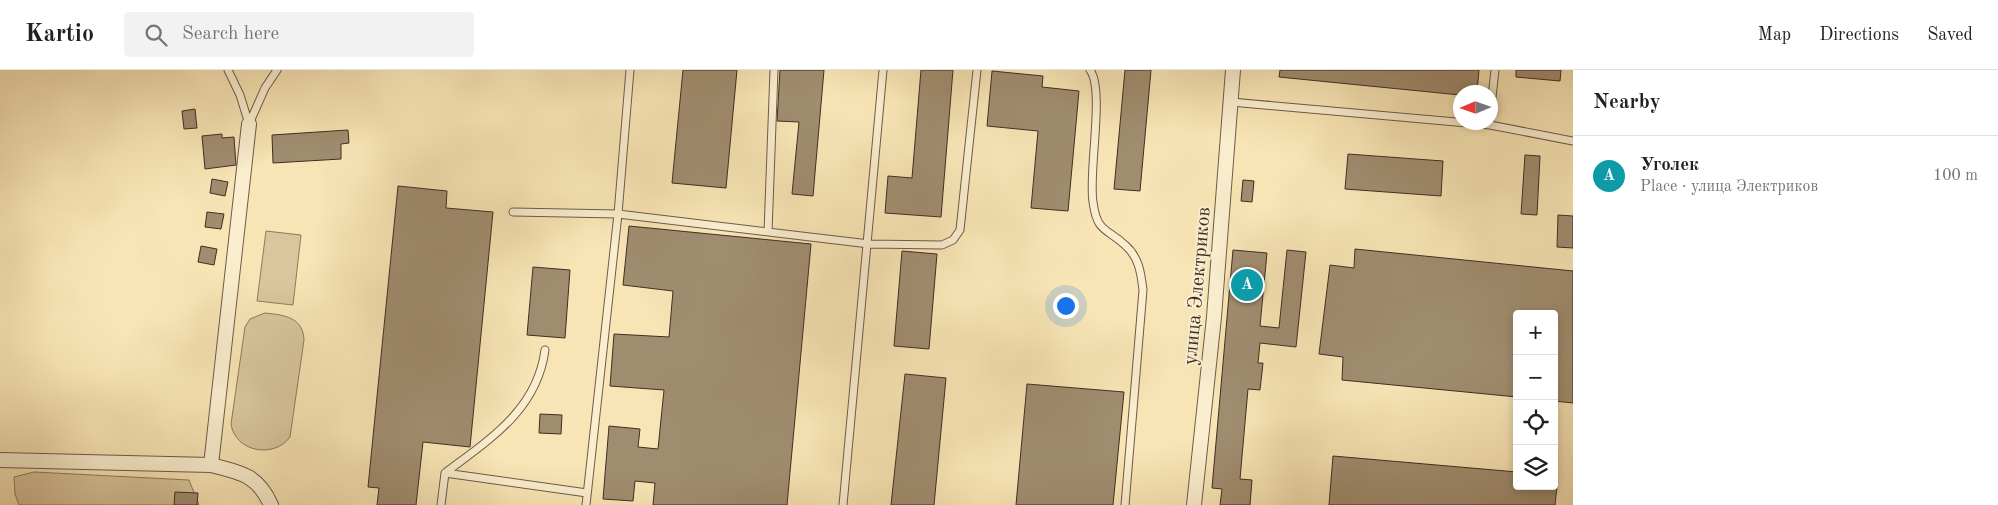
<!DOCTYPE html>
<html lang="en">
<head>
<meta charset="utf-8">
<style>
	:root { --surface:#fff; --page:#f2f2f2; --text:#202124; --muted:#757577; --line:#e0e0e0; --accent:#7c3aed }
	body { margin:0; font-family:"Old Standard TT",serif; background:var(--page); color:var(--text) }
	.controls { position:absolute; right:15px; bottom:15px; display:grid; overflow:hidden; border-radius:5px; box-shadow:0 2px 8px #0003 }
	.controls button { width:45px; height:45px; display:grid; place-items:center; padding:0; border:0; border-bottom:1px solid var(--line); background:var(--surface); color:var(--text); font:25px sans-serif }
	.compass { position:absolute; left:1453px; top:15px; width:45px; height:45px; border-radius:50%; background:var(--surface); box-shadow:0 2px 8px #0003; rotate:268deg }
	.you { position:absolute; left:1065px; top:235px; width:18px; height:18px; margin:-12px; border:4px solid #fff; border-radius:50%; background:#1a73e8; box-shadow:0 0 0 8px #1a73e833 }
	.badge { display:grid; place-items:center; width:32px; height:32px; border-radius:50%; background:var(--accent); color:#fff; font-size:16px; font-weight:700 }
	.pin { position:absolute; translate:-50% -50%; border:2px solid #fff; box-shadow:0 1px 5px #0006 }
	.list { margin:0; padding:0; list-style:none }
	h2 { display:flex; justify-content:space-between; align-items:center; height:65px; margin:0; padding:0 20px; font-size:21px }
	h2 small { font-size:16px; font-weight:400; color:var(--muted) }
	.list li { display:grid; grid-template-columns:32px 1fr auto; gap:15px; align-items:center; box-sizing:border-box; height:80px; padding:0 20px; border-top:1px solid var(--line) }
	.list b { display:block; font-size:19px; white-space:nowrap }
	.list p { margin:0; font-size:16px; white-space:nowrap; color:var(--muted) }
	.list em { font-size:16px; font-style:normal; color:var(--muted) }
	.icon { flex:none; width:28px; height:28px; fill:none; stroke:currentColor; stroke-width:2; stroke-linecap:round; stroke-linejoin:round }
	.map { position:relative; flex:none; width:1573px; height:435px; overflow:hidden }
	header { display:flex; align-items:center; gap:30px; box-sizing:border-box; height:70px; padding:0 25px; background:var(--surface); border-bottom:1px solid var(--line) }
	header strong { font-size:24px }
	nav { display:flex; gap:28px; margin-inline-start:auto; font-size:18px }
	.search { width:350px; height:45px; background:var(--page); display:flex; align-items:center; gap:12px; box-sizing:border-box; padding:0 18px; border-radius:5px; color:var(--muted); font-size:19px }
	main { display:flex }
	aside { flex:1; background:var(--surface) }
	.map>svg:first-child { display:block }
	.green { fill:#d9c69d; stroke:#8c7a61 }
	.building { fill:#a08d70; stroke:#402d25 }
	.lines { fill:none; stroke-linecap:round; stroke-linejoin:round }
	.service-casing { stroke:#6e5b49; stroke-width:9 }
	.minor-casing { stroke:#6e5b49; stroke-width:16 }
	.service { stroke:#faeecf; stroke-width:7 }
	.minor { stroke:#faeecf; stroke-width:14 }
	.labels { text-anchor:middle; stroke-width:4; stroke-linejoin:round; paint-order:stroke }
	.street-label { font-size:20px; fill:#402d25; stroke:#faeecf }
</style>
</head>
<body>
<header>
<strong>Kartio</strong>
<div class="search"><svg class="icon" aria-label="search" viewBox="0 0 24 24"><circle cx="10" cy="10" r="6"/><path d="M15 15l6 6"/></svg>Search here</div>
<nav><a>Map</a><a>Directions</a><a>Saved</a></nav>
</header>
<main>
<div class="map">
<svg width="1573" height="435" viewBox="0 0 1573 435">
	<rect width="100%" height="100%" fill="#f8e5b5"/>
	<filter id="stains"><feTurbulence type="fractalNoise" baseFrequency=".004" numOctaves="4"/><feColorMatrix values="0 0 0 0 .2 0 0 0 0 .09 0 0 0 0 .02 0 0 0 .5 -.17"/></filter>
	<radialGradient id="worn" r=".72"><stop offset=".6" stop-color="#630" stop-opacity="0"/><stop offset="1" stop-color="#630" stop-opacity=".3"/></radialGradient>
	<!-- green -->
	<path class="green" d="M266 161 301 165 293 235 257 231Z
		M265 243C284 245 303 247 304 270L290 367C274 389 235 382 231 354L245 257 250 249Z
		M34 402 189 410 199 435H19L15 424 14 407Z"/>
	<!-- building -->
	<path class="building" d="M683 0H737L726 118 672 113Z
		M780 0H824L813 126 792 124 799 52 777 51Z
		M921 0H953L941 147 885 143 888 106 912 108Z
		M1125 0H1151L1140 121 1114 119Z
		M1280 0H1479L1477 22H1460V25L1279 7Z
		M1516 0H1561L1560 11 1516 7Z
		M992 1 1043 6 1042 17 1079 21 1068 141 1031 138 1038 61 987 56Z
		M195 39 197 58 184 59 182 41Z
		M348 60 349 73 341 74V89L273 93 272 65Z
		M222 64V68L234 67 236 95 205 99 202 66Z
		M1348 84 1443 91 1441 126 1345 119Z
		M1525 85 1540 86 1537 145 1521 144Z
		M212 109 228 112 225 126 210 123Z
		M1243 110 1254 111 1252 132 1241 131Z
		M398 116 447 121 446 138 493 142 470 377 423 372 416 435H377L379 418 368 417Z
		M207 142 224 144 221 159 205 157Z
		M1558 145 1573 146V178L1557 177Z
		M629 156 811 174 787 435H653L655 413 635 411 633 431 603 429 609 356 640 359 638 377 658 379 664 320 610 316 614 264 669 267 673 221 623 215Z
		M201 176 217 179 214 195 198 192Z
		M1355 179 1573 201V333L1554 331V244H1517V327L1342 310 1343 287 1319 284 1330 195 1354 198Z
		M1233 180 1267 183 1260 256 1279 258 1287 180 1306 182 1296 277 1260 273 1258 293H1263L1260 320 1248 319 1240 409 1252 410 1250 435H1220L1222 419 1212 418Z
		M902 181 937 184 929 279 894 276Z
		M533 197 570 200 565 268 527 265Z
		M905 304 946 308 934 435H891Z
		M1027 314 1124 322 1113 435H1016Z
		M540 344 562 345 561 364 539 363Z
		M1333 386 1517 402V416H1557L1555 435H1329Z
		M175 422 198 423 197 435H174Z"/>
	<g class="lines">
		<defs>
			<path id="service" d="M228 0 240 25 249 54
				M1090 0C1105 20 1088 101 1093 132 1097 163 1107 158 1125 175 1139 187 1141 203 1143 220L1125 435
				M1231 32 1490 55V52
				M1490 45 1495 0
				M249 54 265 18 277 0
				M1490 55 1573 71
				M513 142 618 144 869 174 942 175 953 170 960 160 977 0
				M768 162 774 0
				M445 403 587 423
				M441 435 445 403C490 369 537 340 545 280
				M586 435 618 144 630 0
				M843 435 883 0"/>
			<path id="minor" d="M0 390 211 395 249 54
				M211 395C240 402 258 405 271 435
				M1194 435 1214 247 1233 0"/>
		</defs>
		<!-- service casing -->
		<use href="#service" class="service-casing"/>
		<!-- minor casing -->
		<use href="#minor" class="minor-casing"/>
		<!-- service -->
		<use href="#service" class="service"/>
		<!-- minor -->
		<use href="#minor" class="minor"/>
	</g>
	<g class="labels">
		<!-- street labels -->
		<g class="street-label">
			<text transform="translate(1196 216) rotate(-85)" y="7">улица Электриков</text>
		</g>
	</g>
	<rect width="100%" height="100%" filter="url(#stains)"/>
	<rect width="100%" height="100%" fill="url(#worn)"/>
</svg>
<div class="controls">
<button>+</button>
<button>−</button>
<button><svg class="icon" aria-label="locate" viewBox="0 0 24 24"><circle cx="12" cy="12" r="6"/><path d="M12 2v4M12 18v4M2 12h4M18 12h4"/></svg></button>
<button><svg class="icon" aria-label="layers" viewBox="0 0 24 24"><path d="M12 4l9 5-9 5-9-5zM3 14l9 5 9-5"/></svg></button>
</div>
<svg class="compass" viewBox="-18 -18 36 36"><path d="M0-13l5 13h-10z" fill="#e53935"/><path d="M0 13l5-13h-10z" fill="#757577"/></svg>
<div class="you"></div>
<div class="pin badge" style="left:1247px;top:215px;background:#0f9aa8">A</div>
</div>
<aside>
<h2>Nearby<small></small></h2>
<ul class="list">
<li><span class="badge" style="background:#0f9aa8">A</span><div><b>Уголек</b><p>Place · улица Электриков</p></div><em>100 m</em></li>
</ul>
</aside>
</main>
</body>
</html>
